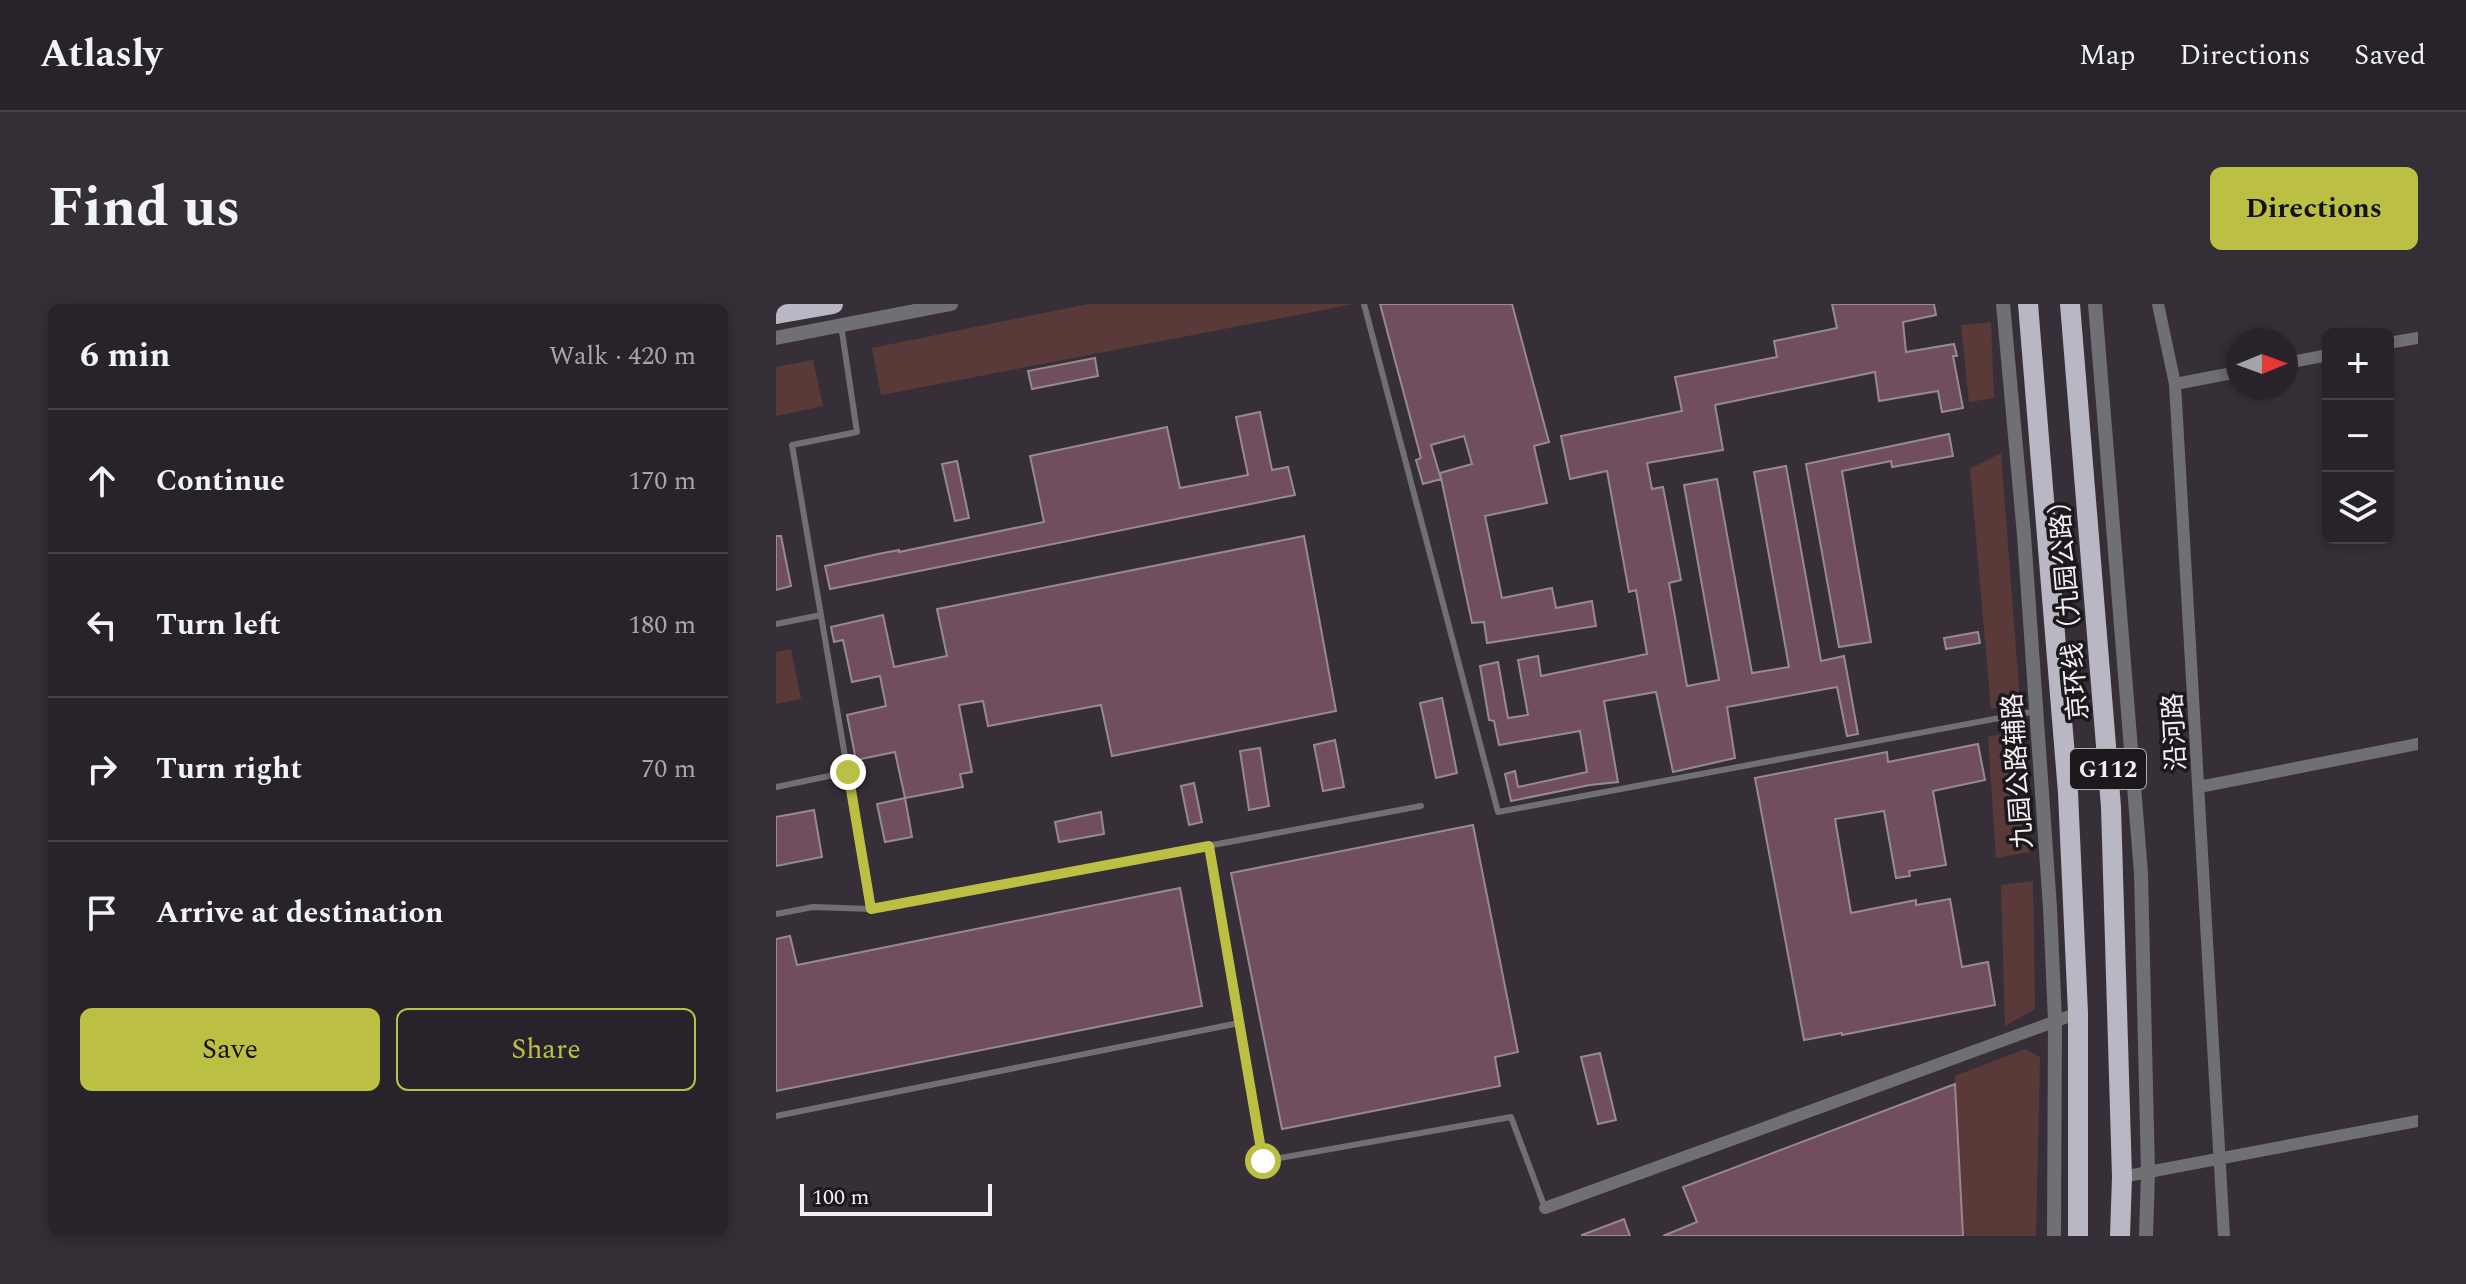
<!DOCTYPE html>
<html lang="en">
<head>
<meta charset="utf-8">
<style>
	:root { --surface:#28232a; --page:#342f36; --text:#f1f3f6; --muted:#a5a4a8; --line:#444047; --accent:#bbc044 }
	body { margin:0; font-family:Spectral,"Noto Sans SC",serif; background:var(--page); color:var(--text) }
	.controls { position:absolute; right:24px; top:24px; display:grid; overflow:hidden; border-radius:12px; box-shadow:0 4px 12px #0003 }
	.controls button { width:72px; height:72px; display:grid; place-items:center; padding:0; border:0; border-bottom:2px solid var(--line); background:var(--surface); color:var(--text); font:40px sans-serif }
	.compass { position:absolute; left:1450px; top:24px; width:72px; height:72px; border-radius:50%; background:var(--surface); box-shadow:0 4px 12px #0003; rotate:89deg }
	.scale { position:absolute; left:24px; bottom:20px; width:192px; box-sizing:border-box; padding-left:8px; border:4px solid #f3eff4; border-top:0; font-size:22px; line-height:28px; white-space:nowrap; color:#f3eff4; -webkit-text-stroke:6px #1c181c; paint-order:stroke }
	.stop { position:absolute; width:24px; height:24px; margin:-18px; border:6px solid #bbc044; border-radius:50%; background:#fff }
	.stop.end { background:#bbc044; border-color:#fff; box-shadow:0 2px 8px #0008 }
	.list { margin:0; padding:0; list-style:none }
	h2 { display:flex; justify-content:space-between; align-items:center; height:104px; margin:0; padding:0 32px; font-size:34px }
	h2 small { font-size:26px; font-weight:400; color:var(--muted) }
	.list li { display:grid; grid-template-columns:52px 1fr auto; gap:24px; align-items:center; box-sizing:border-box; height:144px; padding:0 32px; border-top:2px solid var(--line) }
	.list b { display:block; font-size:30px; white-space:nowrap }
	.list em { font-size:26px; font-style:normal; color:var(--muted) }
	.actions { display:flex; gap:16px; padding:24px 32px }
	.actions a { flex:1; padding:18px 0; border:2px solid var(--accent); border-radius:12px; text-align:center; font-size:28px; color:var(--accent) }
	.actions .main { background:var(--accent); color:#111 }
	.icon { flex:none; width:44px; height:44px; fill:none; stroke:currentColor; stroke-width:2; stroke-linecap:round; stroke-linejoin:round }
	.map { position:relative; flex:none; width:1642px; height:932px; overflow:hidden; border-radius:12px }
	header { display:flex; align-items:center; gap:48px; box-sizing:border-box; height:112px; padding:0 40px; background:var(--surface); border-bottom:2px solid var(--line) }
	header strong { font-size:38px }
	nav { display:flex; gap:44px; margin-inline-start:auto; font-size:28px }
	.intro { display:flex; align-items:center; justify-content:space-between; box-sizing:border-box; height:192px; padding:0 48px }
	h1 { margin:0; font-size:56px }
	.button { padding:20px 36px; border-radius:12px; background:var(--accent); color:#111; font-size:28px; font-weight:700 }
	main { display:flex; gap:48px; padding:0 48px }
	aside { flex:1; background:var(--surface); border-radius:12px; box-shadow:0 4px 12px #0003 }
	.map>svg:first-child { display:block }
	.green { fill:#593a39 }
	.building { fill:#704e5d; stroke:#978a8f; stroke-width:2 }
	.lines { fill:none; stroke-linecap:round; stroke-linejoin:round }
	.service { stroke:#706f74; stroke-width:6 }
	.minor { stroke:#706f74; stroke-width:12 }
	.tertiary { stroke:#706f74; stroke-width:14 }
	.trunk { stroke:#b8b7c3; stroke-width:20 }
	.route { stroke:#bbc044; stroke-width:10 }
	.labels { text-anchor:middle; stroke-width:7; stroke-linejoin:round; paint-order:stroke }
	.shield { fill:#1c181c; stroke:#b2aeb3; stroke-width:2 }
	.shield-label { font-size:24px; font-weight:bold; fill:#f3eff4 }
	.street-label { font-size:26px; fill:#f3eff4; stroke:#1c181c }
</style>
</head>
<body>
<header>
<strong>Atlasly</strong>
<nav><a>Map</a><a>Directions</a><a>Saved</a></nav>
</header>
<div class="intro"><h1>Find us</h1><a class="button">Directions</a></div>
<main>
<aside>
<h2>6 min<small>Walk · 420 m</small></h2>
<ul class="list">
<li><svg class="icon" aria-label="ahead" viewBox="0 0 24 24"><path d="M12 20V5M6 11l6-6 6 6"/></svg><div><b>Continue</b></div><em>170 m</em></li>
<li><svg class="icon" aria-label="left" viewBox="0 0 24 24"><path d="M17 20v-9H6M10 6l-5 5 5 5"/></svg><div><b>Turn left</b></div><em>180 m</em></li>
<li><svg class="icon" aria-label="right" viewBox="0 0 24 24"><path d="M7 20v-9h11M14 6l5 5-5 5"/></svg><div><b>Turn right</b></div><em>70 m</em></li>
<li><svg class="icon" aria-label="arrive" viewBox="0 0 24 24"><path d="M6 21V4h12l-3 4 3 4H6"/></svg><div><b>Arrive at destination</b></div></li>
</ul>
<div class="actions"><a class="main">Save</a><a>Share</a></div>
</aside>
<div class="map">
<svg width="1642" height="932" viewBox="0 0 1642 932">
	<rect width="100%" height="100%" fill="#362f38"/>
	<!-- green -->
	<path class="green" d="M312 0H578L105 91 96 44Z
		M1215 18 1218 94 1193 98 1185 21Z
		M37 56 47 102 0 112V63Z
		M1225 149 1244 399 1215 405 1194 165Z
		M15 345 25 395 0 400V348Z
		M1247 426 1253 548 1220 554 1212 433Z
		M1257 577 1259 705 1229 722 1225 581Z
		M1249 745 1264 753 1260 932H1187L1179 772Z"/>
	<!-- building -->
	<path class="building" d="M604 0H736L773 138 758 142 771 199 709 212 726 294 776 284 780 304 816 297 820 322 711 339 708 318 696 319 664 169 696 160 688 132 655 141 665 175 647 180 640 156 645 154Z
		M1056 0H1158L1160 11 1127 18 1130 48 1178 40 1181 52H1177L1187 104 1166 108 1162 87 1103 97 1099 68 939 101 947 146 871 159 876 185 887 183 905 276 893 279 911 382 943 376 908 181 941 175 976 369 1013 363 978 168 1010 162 1045 357 1068 352 1082 430 1071 432 1061 383 951 403 959 454 897 468 880 388 828 397 842 478 814 481 735 497 729 470 739 467 742 483 811 468 804 427 723 441 718 417 713 416 704 362 722 358 732 414 752 411 742 356 762 352 765 372 871 350 860 286 853 288 831 167 794 175 785 132 906 107 899 73 1001 53 998 37 1061 24Z
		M319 54 322 72 256 85 252 67Z
		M484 108 496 166 512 163 519 191 54 285 49 262 102 250 123 246V248L268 218 254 152 391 123 404 184 472 171 460 113Z
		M1173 130 1177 152 1116 163 1115 157 1066 167 1095 338 1063 343 1030 160Z
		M181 157 193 214 179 217 166 160Z
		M0 232H5L15 282 0 286Z
		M528 232 560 407 336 452 325 401 212 422 207 397 183 401 196 468 184 470 187 483 129 494 119 448 80 456 71 411 110 402 104 372 76 378 67 336 58 338 55 323 107 311 118 363 171 352 161 305Z
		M1202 328 1204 339 1170 345 1168 334Z
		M666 394 681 469 660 474 644 399Z
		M559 436 568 483 547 487 538 441Z
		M1202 440 1209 476 1157 487 1170 561 1133 567 1134 572 1120 574 1108 507 1059 515 1075 609 1140 596V601L1174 595 1186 663 1212 658 1219 701 1066 731V729L1028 736 979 474 1111 448 1112 458Z
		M484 444 493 502 473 506 464 447Z
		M418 479 426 518 413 521 405 482Z
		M129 494 136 533 109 538 101 500Z
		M38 506 46 553 0 562V513Z
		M325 508 328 530 283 538 279 518Z
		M697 521 742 748 719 753 724 782 506 825 455 569Z
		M404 584 426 702 0 787V635L14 632 21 661Z
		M824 749 840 816 822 820 805 753Z
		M1179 780 1187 932H887L921 918 907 883Z
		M848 915 854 932H806V931Z"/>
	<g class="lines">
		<!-- service -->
		<path class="service" d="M588 0 722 508 1261 407
			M65 21 81 128 16 141 95 605
			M0 320 45 311
			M0 483 72 468
			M433 542 487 857 735 813 769 904
			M0 610 37 603 95 605 645 502
			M0 812 463 719"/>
		<!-- minor -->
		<path class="minor" d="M1382 0 1399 80 1448 932
			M1612 39 1642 34
			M1510 59 1552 51
			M1399 80 1462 68
			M1423 483 1642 440
			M1346 873 1642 817
			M769 904 1302 709"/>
		<!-- tertiary -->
		<path class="tertiary" d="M1227 0 1248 231 1274 604 1279 716 1278 932
			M1319 0 1365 569 1372 869 1370 932
			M0 34 175 0"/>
		<!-- trunk -->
		<path class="trunk" d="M1252 0 1292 489 1302 709V932
			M1294 0 1335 503 1346 873 1344 932
			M0 10 57 0"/>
	</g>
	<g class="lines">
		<!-- route -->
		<path class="route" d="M72 468 95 605 433 542 487 857"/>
	</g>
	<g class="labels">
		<!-- shield labels -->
		<rect class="shield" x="1294" y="445" width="76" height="40" rx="6"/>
		<g class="shield-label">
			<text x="1332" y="473">G112</text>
		</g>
		<!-- street labels -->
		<g class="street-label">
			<text transform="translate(1292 300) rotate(-95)" y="9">京环线（九园公路）</text>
			<text transform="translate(1398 428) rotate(-93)" y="9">沿河路</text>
			<text transform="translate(1241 467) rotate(-94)" y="9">九园公路辅路</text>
		</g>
	</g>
</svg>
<div class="controls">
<button>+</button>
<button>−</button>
<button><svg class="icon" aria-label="layers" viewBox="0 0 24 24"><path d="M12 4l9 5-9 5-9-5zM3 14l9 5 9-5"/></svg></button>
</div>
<svg class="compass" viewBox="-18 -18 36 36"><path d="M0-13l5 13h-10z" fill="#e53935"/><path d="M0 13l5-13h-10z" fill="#a5a4a8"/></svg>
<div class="scale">100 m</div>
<div class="stop" style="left:487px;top:857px"></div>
<div class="stop end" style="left:72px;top:468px"></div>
</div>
</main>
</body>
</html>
